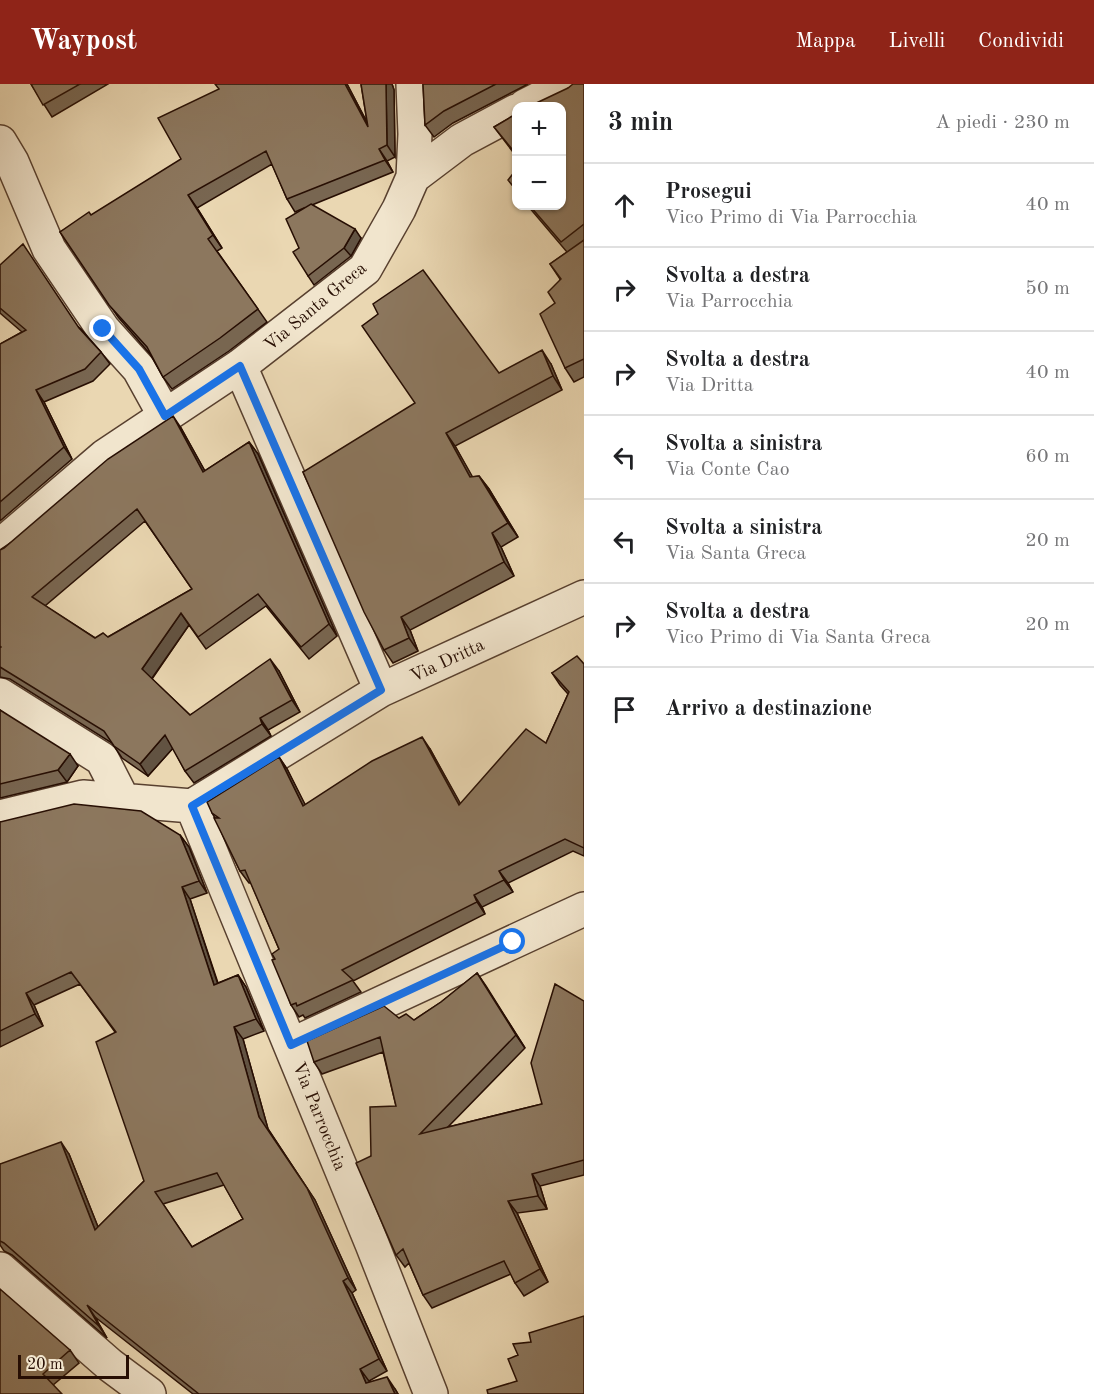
<!DOCTYPE html>
<html lang="it">
<head>
<meta charset="utf-8">
<style>
	:root { --surface:#fff; --page:#f2f2f2; --text:#202124; --muted:#757577; --line:#e0e0e0; --accent:#8f2418 }
	body { margin:0; font-family:"Old Standard TT",serif; background:var(--page); color:var(--text) }
	.controls { position:absolute; right:18px; top:18px; display:grid; overflow:hidden; border-radius:12px; box-shadow:0 2px 4px #0004 }
	.controls button { width:54px; height:54px; display:grid; place-items:center; padding:0; border:0; border-bottom:2px solid var(--line); background:var(--surface); color:var(--text); font:30px sans-serif }
	.scale { position:absolute; left:18px; bottom:15px; width:111px; box-sizing:border-box; padding-left:6px; border:3px solid #270e03; border-top:0; font-size:16px; line-height:21px; white-space:nowrap; color:#270e03; -webkit-text-stroke:4px #f1e5cd; paint-order:stroke }
	.stop { position:absolute; width:18px; height:18px; margin:-14px; border:4px solid #1a73e8; border-radius:50%; background:#fff }
	.stop.end { background:#1a73e8; border-color:#fff; box-shadow:0 2px 6px #0008 }
	.list { margin:0; padding:0; list-style:none }
	h2 { display:flex; justify-content:space-between; align-items:center; height:78px; margin:0; padding:0 24px; font-size:26px }
	h2 small { font-size:20px; font-weight:400; color:var(--muted) }
	.list li { display:grid; grid-template-columns:39px 1fr auto; gap:18px; align-items:center; box-sizing:border-box; height:84px; padding:0 24px; border-top:2px solid var(--line) }
	.list b { display:block; font-size:22px; white-space:nowrap }
	.list p { margin:0; font-size:20px; white-space:nowrap; color:var(--muted) }
	.list em { font-size:20px; font-style:normal; color:var(--muted) }
	.icon { flex:none; width:33px; height:33px; fill:none; stroke:currentColor; stroke-width:2; stroke-linecap:round; stroke-linejoin:round }
	.map { position:relative; flex:none; width:584px; height:1310px; overflow:hidden }
	header { display:flex; align-items:center; gap:36px; box-sizing:border-box; height:84px; padding:0 30px; background:var(--accent); color:#fff }
	header strong { font-size:28px }
	nav { display:flex; gap:33px; margin-inline-start:auto; font-size:21px }
	main { display:flex }
	aside { flex:1; background:var(--surface) }
	.map>svg:first-child { display:block }
	.lines { fill:none; stroke-linecap:round; stroke-linejoin:round }
	.street-casing { stroke:#58402f; stroke-width:36 }
	.street { stroke:#f1e5cd; stroke-width:33 }
	.wall { fill:#786651; stroke:#270e03; stroke-width:1.5; fill-rule:evenodd }
	.shaded-wall { fill:#625342; stroke:#270e03; stroke-width:1.5 }
	.building { fill:#8c775e; stroke:#270e03; stroke-width:1.5; fill-rule:evenodd }
	.route { stroke:#1a73e8; stroke-width:8 }
	.labels { text-anchor:middle; stroke-width:4.5; stroke-linejoin:round; paint-order:stroke }
	.street-label { font-size:18px; fill:#270e03; stroke:#f1e5cd }
</style>
</head>
<body>
<header>
<strong>Waypost</strong>
<nav><a>Mappa</a><a>Livelli</a><a>Condividi</a></nav>
</header>
<main>
<div class="map">
<svg width="584" height="1310" viewBox="0 0 584 1310">
	<rect width="100%" height="100%" fill="#ead7b2"/>
	<filter id="stains"><feTurbulence type="fractalNoise" baseFrequency=".00333" numOctaves="4"/><feColorMatrix values="0 0 0 0 .2 0 0 0 0 .09 0 0 0 0 .02 0 0 0 .5 -.17"/></filter>
	<radialGradient id="worn" r=".72"><stop offset=".6" stop-color="#630" stop-opacity="0"/><stop offset="1" stop-color="#630" stop-opacity=".3"/></radialGradient>
	<g class="lines">
		<defs>
			<path id="street" d="M525 22 568 0
				M0 58 12 78 49 165 103 245 139 285 165 332
				M413 93 415 50 413 0
				M240 282 381 606
				M0 462 105 372 240 282 365 185 399 125 413 93 462 56 516 27
				M0 611 102 675 123 716
				M192 722 372 1160 431 1310
				M192 722 381 606 584 513
				M0 733 83 713 192 722
				M291 961 584 825
				M0 1185 110 1281 149 1310"/>
		</defs>
		<!-- street casing -->
		<use href="#street" class="street-casing"/>
		<!-- street -->
		<use href="#street" class="street"/>
	</g>
	<!-- wall -->
	<path class="wall" d="M31 0H108L52 33Z
		M347 0 367 38 361 0H392L394 6 395 73 387 77 393 88 312 121 361 154 351 172 314 201 308 192 299 164 304 124 295 128 287 115 272 80 197 124 222 164 217 167 267 238 229 267 172 305 163 293 150 270 118 233 60 148Z
		M423 0H528L453 39 434 53 425 41Z
		M584 0V293L574 298 565 284 555 219 560 195 550 180 567 168 528 122H561L568 4Z
		M516 30V72L494 43Z
		M0 181 81 245 101 268 110 280 93 297 44 318 72 375 0 437V260L22 248 0 229Z
		M551 280 562 306 455 362 472 393 479 392 489 405 518 453 501 463 514 492 410 546 418 567 393 579 384 566 303 388Z
		M181 344 205 387 249 358 258 370 337 552 309 575 266 522 206 565 189 541 152 595 190 631 279 587 300 628 268 646 271 652 194 699 185 687 173 664 148 692 122 674 112 659 10 595 0 593V466ZM145 437 192 505 108 553 95 554 45 522Z
		M584 580V772L573 767 508 799 513 808 482 823 485 830 353 897 361 908 305 934 303 931 299 933 291 921 275 875 279 865 251 799H249L240 787 215 734 212 729 279 673 287 685 305 721 430 665 460 720 546 659 568 610 560 601 552 589Z
		M0 626 78 682 67 698 0 714Z
		M0 738 180 751 189 763 207 809 190 815 218 899 238 891 246 903 264 947 243 955 268 1045 315 1116 356 1206 352 1209 387 1287 369 1297V1298L395 1305 398 1310H193L95 1233 107 1254 12 1171 4 1167 0 1161V1080L69 1070 98 1143 144 1097 115 948 80 900 34 921 43 942 0 963ZM224 1101 243 1135 192 1163 163 1120Z
		M477 889 525 964 448 1043 542 1020 584 917V1091L540 1102 547 1125 517 1129 548 1198 524 1212 515 1199 511 1190 432 1224 423 1211 409 1179 405 1183 396 1171 371 1072 396 1022 383 968 322 990 314 978 399 934 414 936 441 918Z
		M70 1266 79 1279 53 1301 0 1310Z"/>
	<!-- shaded-wall -->
	<path class="shaded-wall" d="M345 0H347L376 56 368 43Z
		M386 0H392L394 6 395 73 387 61Z
		M379 65 387 77 393 88 385 76Z
		M188 111 197 124 222 164 213 151Z
		M355 145 361 154 351 172 344 164Z
		M542 266 551 280 562 306 553 292Z
		M36 306 44 318 72 375 64 363Z
		M173 332 181 344 212 400 203 388Z
		M446 349 455 362 480 406 470 393Z
		M249 358 258 370 337 552 329 540Z
		M479 392 489 405 518 453 508 439Z
		M492 449 501 463 514 492 504 478Z
		M181 529 189 541 150 597 142 585Z
		M401 533 410 546 418 567 409 554Z
		M270 575 279 587 300 628 292 616Z
		M260 634 268 646 271 652 262 640Z
		M165 651 174 663 148 692 140 680Z
		M422 653 430 665 468 733 459 721Z
		M70 670 78 682 67 698 58 686Z
		M279 673 287 685 312 734 303 722Z
		M180 751 189 763 207 809 199 797Z
		M499 787 508 799 513 808 504 796Z
		M182 803 190 815 222 913 214 901Z
		M474 811 482 823 485 830 477 818Z
		M477 889 486 902 525 964 516 951Z
		M238 891 246 903 264 947 256 935Z
		M26 909 34 921 43 942 35 930Z
		M234 943 243 955 268 1045 315 1116 356 1206 348 1194 259 1033Z
		M61 1058 69 1070 104 1158 95 1146Z
		M532 1090 540 1102 547 1125 538 1112Z
		M508 1117 517 1129 548 1198 540 1185Z
		M343 1197 352 1209 387 1287 379 1275Z
		M87 1221 95 1233 107 1254 99 1242Z
		M360 1285 369 1297 374 1310 366 1299Z
		M387 1293 395 1305 398 1310H395Z"/>
	<!-- building -->
	<path class="building" d="M31 0H80L43 21Z
		M215 0H345L368 43 361 0H386L387 61 379 65 385 76 287 115 266 67 188 111 213 151 208 155 258 225 220 254 163 293 147 263 109 221 60 148 89 128 91 131 181 75 158 34 219 5Z
		M423 0H496L444 27 425 41Z
		M573 0H584V140L561 158 530 122H561V22H530L568 4Z
		M516 30V70L494 43Z
		M516 86V106L508 96Z
		M311 120 355 145 344 164 308 192 293 168 299 164 286 135Z
		M584 156V275L565 284 540 230 555 219 548 208 561 195 550 180Z
		M23 160 79 244 101 268 85 285 36 306 64 363 0 418V260L26 246 0 224V181Z
		M423 186 499 289 542 266 553 292 446 349 470 393 479 392 508 439 492 449 504 478 401 533 409 554 384 566 364 528 303 388 415 319 362 242 378 230 373 220Z
		M173 332 203 388 249 358 329 540 301 563 258 510 198 553 181 529 142 585 190 631 270 575 292 616 260 634 262 640 185 687 165 651 140 680 114 662 104 647 0 583V564L1 563 0 562V466L4 464 108 375ZM137 425 192 505 108 553 103 549 95 554 32 513Z
		M577 572 584 580V764L565 755 499 787 504 796 474 811 477 818 342 886 353 896 297 922 296 919 291 921 272 876 275 875 272 870 279 865 245 786 240 787 214 734H219L212 729 207 718 279 673 303 722 372 677 422 653 459 721 526 645 546 659 569 608 552 589Z
		M0 626 70 670 58 686 0 700Z
		M74 720 141 727 180 751 199 797 182 803 214 901 238 891 256 935 234 943 259 1033 307 1104 348 1194 343 1197 379 1275 360 1285 366 1299 387 1293 395 1310H199L87 1221 99 1242 4 1159 0 1157V1080L61 1058 95 1146 144 1097 96 958 116 948 71 888 26 909 35 930 0 947V738ZM217 1089 243 1135 192 1163 155 1108Z
		M477 889 516 951 420 1050 542 1020 531 979 555 900 584 917V1076L532 1090 538 1112 508 1117 540 1185 515 1199 504 1177 423 1211 403 1165 396 1171 356 1079 371 1072 370 1023 396 1022 380 953 314 978 307 957 384 922 399 934 406 930 414 936 441 918Z
		M0 1205 70 1266 43 1290 62 1310H0Z
		M584 1232V1310H488L487 1306 517 1297 508 1275 518 1271 513 1260 531 1258 529 1249Z"/>
	<g class="lines">
		<!-- route -->
		<path class="route" d="M103 245 139 285 165 332 240 282 381 606 192 722 291 961 513 858"/>
	</g>
	<g class="labels">
		<!-- street labels -->
		<g class="street-label">
			<text transform="translate(315 222) rotate(-40)" y="6">Via Santa Greca</text>
			<text transform="translate(447 576) rotate(-25)" y="6">Via Dritta</text>
			<text transform="translate(320 1032) rotate(68)" y="6">Via Parrocchia</text>
		</g>
	</g>
	<rect width="100%" height="100%" filter="url(#stains)"/>
	<rect width="100%" height="100%" fill="url(#worn)"/>
</svg>
<div class="controls">
<button>+</button>
<button>−</button>
</div>
<div class="scale">20 m</div>
<div class="stop" style="left:513px;top:858px"></div>
<div class="stop end" style="left:103px;top:245px"></div>
</div>
<aside>
<h2>3 min<small>A piedi · 230 m</small></h2>
<ul class="list">
<li><svg class="icon" aria-label="ahead" viewBox="0 0 24 24"><path d="M12 20V5M6 11l6-6 6 6"/></svg><div><b>Prosegui</b><p>Vico Primo di Via Parrocchia</p></div><em>40 m</em></li>
<li><svg class="icon" aria-label="right" viewBox="0 0 24 24"><path d="M7 20v-9h11M14 6l5 5-5 5"/></svg><div><b>Svolta a destra</b><p>Via Parrocchia</p></div><em>50 m</em></li>
<li><svg class="icon" aria-label="right" viewBox="0 0 24 24"><path d="M7 20v-9h11M14 6l5 5-5 5"/></svg><div><b>Svolta a destra</b><p>Via Dritta</p></div><em>40 m</em></li>
<li><svg class="icon" aria-label="left" viewBox="0 0 24 24"><path d="M17 20v-9H6M10 6l-5 5 5 5"/></svg><div><b>Svolta a sinistra</b><p>Via Conte Cao</p></div><em>60 m</em></li>
<li><svg class="icon" aria-label="left" viewBox="0 0 24 24"><path d="M17 20v-9H6M10 6l-5 5 5 5"/></svg><div><b>Svolta a sinistra</b><p>Via Santa Greca</p></div><em>20 m</em></li>
<li><svg class="icon" aria-label="right" viewBox="0 0 24 24"><path d="M7 20v-9h11M14 6l5 5-5 5"/></svg><div><b>Svolta a destra</b><p>Vico Primo di Via Santa Greca</p></div><em>20 m</em></li>
<li><svg class="icon" aria-label="arrive" viewBox="0 0 24 24"><path d="M6 21V4h12l-3 4 3 4H6"/></svg><div><b>Arrivo a destinazione</b></div></li>
</ul>
</aside>
</main>
</body>
</html>
